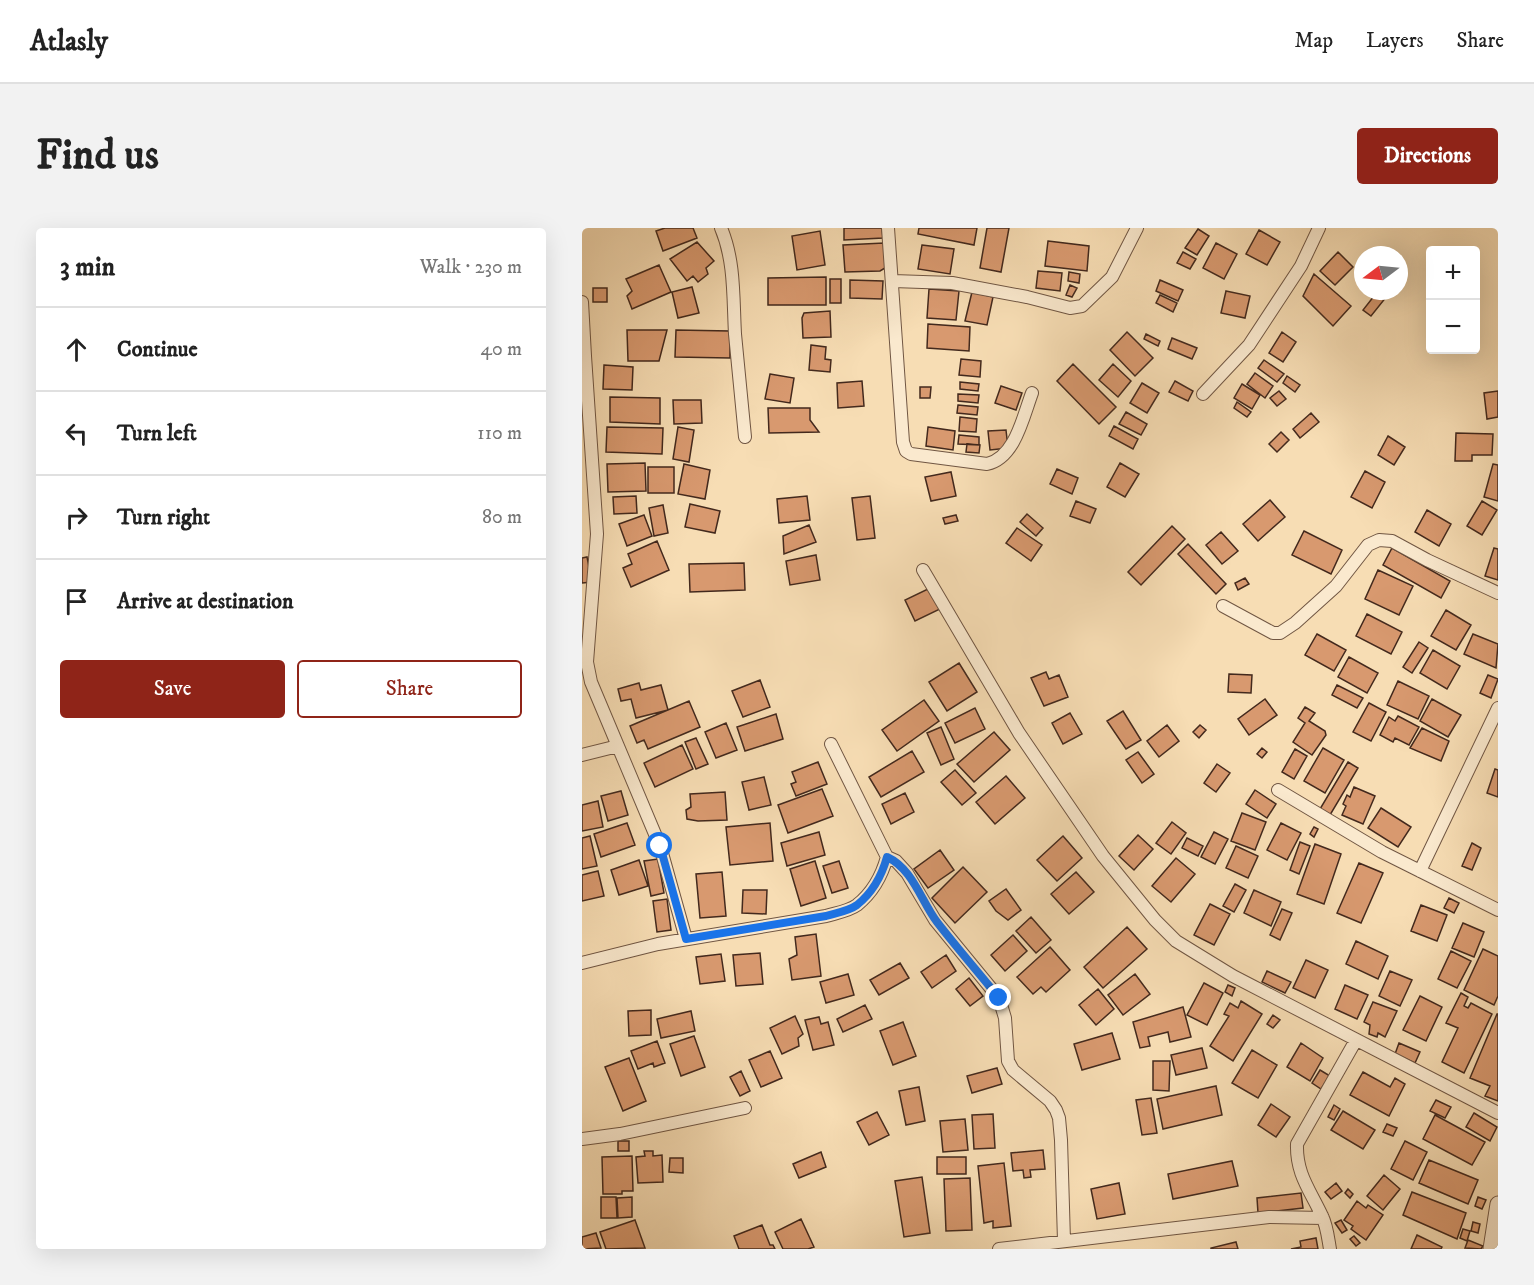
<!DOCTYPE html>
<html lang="en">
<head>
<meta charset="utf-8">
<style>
	:root { --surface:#fff; --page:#f2f2f2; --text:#222; --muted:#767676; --line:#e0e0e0; --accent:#8f2418 }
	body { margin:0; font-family:"IM FELL DW Pica",serif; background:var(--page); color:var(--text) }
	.controls { position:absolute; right:18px; top:18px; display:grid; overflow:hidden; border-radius:6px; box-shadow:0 6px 24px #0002 }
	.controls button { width:54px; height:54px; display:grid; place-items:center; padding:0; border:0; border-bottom:2px solid var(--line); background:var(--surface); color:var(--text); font:30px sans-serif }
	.compass { position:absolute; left:772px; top:18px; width:54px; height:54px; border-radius:50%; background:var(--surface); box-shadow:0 6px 24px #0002; rotate:254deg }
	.stop { position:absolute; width:18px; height:18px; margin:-14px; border:4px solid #1a73e8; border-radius:50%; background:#fff }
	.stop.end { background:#1a73e8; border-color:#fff; box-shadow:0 2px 6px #0008 }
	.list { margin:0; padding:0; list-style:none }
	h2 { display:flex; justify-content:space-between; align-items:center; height:78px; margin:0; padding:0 24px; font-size:26px }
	h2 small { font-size:20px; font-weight:400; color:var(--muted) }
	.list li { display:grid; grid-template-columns:39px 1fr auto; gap:18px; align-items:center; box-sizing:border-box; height:84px; padding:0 24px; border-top:2px solid var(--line) }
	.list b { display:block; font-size:22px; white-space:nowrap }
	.list em { font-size:20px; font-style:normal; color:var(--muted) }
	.actions { display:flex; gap:12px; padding:18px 24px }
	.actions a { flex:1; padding:14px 0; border:2px solid var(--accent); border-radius:6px; text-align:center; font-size:21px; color:var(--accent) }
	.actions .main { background:var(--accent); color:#fff }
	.icon { flex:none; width:33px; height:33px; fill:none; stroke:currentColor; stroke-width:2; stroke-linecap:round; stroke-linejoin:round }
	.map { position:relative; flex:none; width:916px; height:1021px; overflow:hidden; border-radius:6px }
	header { display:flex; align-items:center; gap:36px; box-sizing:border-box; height:84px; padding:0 30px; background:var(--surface); border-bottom:2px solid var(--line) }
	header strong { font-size:28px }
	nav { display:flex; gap:33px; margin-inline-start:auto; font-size:21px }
	.intro { display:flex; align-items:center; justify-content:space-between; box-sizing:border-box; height:144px; padding:0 36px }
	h1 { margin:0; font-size:42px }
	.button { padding:15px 27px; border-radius:6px; background:var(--accent); color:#fff; font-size:21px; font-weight:700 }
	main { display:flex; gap:36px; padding:0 36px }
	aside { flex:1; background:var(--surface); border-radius:6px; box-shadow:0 6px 24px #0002 }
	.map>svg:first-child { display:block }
	.building { fill:#d8996f; stroke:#43291d; stroke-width:1.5 }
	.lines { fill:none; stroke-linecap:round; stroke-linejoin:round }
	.minor-casing { stroke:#705643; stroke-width:14 }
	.tertiary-casing { stroke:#705643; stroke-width:17 }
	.minor { stroke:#fae9ce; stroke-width:12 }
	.tertiary { stroke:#fae9ce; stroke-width:15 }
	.route { stroke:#1a73e8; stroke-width:8 }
</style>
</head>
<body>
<header>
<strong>Atlasly</strong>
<nav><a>Map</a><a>Layers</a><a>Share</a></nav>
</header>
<div class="intro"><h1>Find us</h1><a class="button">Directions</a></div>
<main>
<aside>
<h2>3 min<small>Walk · 230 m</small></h2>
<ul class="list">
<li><svg class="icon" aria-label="ahead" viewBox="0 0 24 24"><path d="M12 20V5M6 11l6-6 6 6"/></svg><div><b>Continue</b></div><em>40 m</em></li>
<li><svg class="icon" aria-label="left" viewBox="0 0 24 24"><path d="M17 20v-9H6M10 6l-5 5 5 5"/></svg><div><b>Turn left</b></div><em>110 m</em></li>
<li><svg class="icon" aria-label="right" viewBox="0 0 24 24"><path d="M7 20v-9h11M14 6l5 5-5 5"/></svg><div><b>Turn right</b></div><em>80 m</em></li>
<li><svg class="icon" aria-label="arrive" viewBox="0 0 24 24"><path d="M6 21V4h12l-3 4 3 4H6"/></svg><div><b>Arrive at destination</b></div></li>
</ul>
<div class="actions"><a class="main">Save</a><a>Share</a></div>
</aside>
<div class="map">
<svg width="916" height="1021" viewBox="0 0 916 1021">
	<rect width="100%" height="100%" fill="#f7ddb4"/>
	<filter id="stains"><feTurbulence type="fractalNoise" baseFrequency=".00333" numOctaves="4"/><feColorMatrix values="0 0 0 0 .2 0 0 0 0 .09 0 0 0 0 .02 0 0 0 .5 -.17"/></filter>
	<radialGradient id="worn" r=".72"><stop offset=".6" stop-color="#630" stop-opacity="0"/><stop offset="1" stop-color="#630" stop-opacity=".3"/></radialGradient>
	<!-- building -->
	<path class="building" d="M83 0H111L115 10 81 23 74 3Z
		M262 0H300L301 10 262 12Z
		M337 0H395L392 17 336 6Z
		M405 0H427L419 44 398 40Z
		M616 1 627 8 615 27 603 20Z
		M677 2 698 14 685 37 664 26Z
		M238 3 243 37 215 42 210 8Z
		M466 13 507 18 505 43 463 38Z
		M115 14 132 33 124 40 126 46 116 54 111 48 105 53 88 31Z
		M302 15 303 40 298 43 263 44 261 17Z
		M634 15 655 26 642 51 621 40Z
		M340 17 372 21 368 46 336 41Z
		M601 24 614 31 608 41 595 35Z
		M756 24 771 39 753 57 738 43Z
		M77 37 89 64 50 81 45 68 50 63 44 51Z
		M456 43 480 45 478 63 454 60Z
		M487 44 498 46 497 55 486 53Z
		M732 46 769 78 751 98 721 68Z
		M244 49V77H186V50Z
		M248 51H259V75H248Z
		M268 52 301 53 300 71 268 70Z
		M578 52 601 62 596 73 574 63Z
		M488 57 495 60 490 69 484 67Z
		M110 59 117 85 96 90 90 64Z
		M11 60H25V74H11Z
		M347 61 377 63 374 92 345 90Z
		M644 63 668 68 663 90 639 85Z
		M796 63 805 68 789 88 781 82Z
		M390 64 411 69 405 97 383 93Z
		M578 67 595 75 591 84 574 75Z
		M248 83 249 109 221 110 220 90 222 85Z
		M346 96 388 99 387 123 345 120Z
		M45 102H85L77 133H46Z
		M94 102 148 103V130L93 129Z
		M545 104 571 130 553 148 528 122Z
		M700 104 714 114 701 134 687 125Z
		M564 106 578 113 576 118 562 111Z
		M590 110 615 120 610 131 586 121Z
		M229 117 244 119 243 131 249 132 248 144 227 142Z
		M379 131 399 133 398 149 377 147Z
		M682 132 702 146 695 154 676 140Z
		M491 136 534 179 517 196 475 153Z
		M531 136 549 153 536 169 517 152Z
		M22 137 51 139 50 162 21 161Z
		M673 145 691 158 683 170 665 156Z
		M188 146 212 150 208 175 183 171Z
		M705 148 718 157 713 164 701 155Z
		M280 153 282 178 256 180 255 155Z
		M593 153 611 163 606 173 587 164Z
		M378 154 397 156 396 163 378 161Z
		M560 155 577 165 565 185 548 175Z
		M660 156 678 167 670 181 652 170Z
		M419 158 440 165 434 182 413 175Z
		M338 159H349L348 170H338Z
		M697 163 704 171 695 178 688 170Z
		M916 163V189L905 191 902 165Z
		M376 166 397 167 396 175 376 173Z
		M28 169 78 170V196L28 194Z
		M91 172H119L120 195 92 196Z
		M655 174 669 184 665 189 652 180Z
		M376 177 396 179 395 187 375 185Z
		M186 180H228V192L237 204 187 205Z
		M544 184 565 196 559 207 537 196Z
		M729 185 737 194 718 210 711 201Z
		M378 189 395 191 394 204 377 203Z
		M532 198 556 211 551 221 527 208Z
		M25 199 81 200 80 226 24 224Z
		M96 199 112 202 107 234 91 231Z
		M346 199 373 203 371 222 344 218Z
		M424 202 426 220 408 222 406 203Z
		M699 204 707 212 695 224 687 216Z
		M874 205 911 206 910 227H890V233H873Z
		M377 207 397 209V217L376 216Z
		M806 208 823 219 812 237 796 227Z
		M385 216 398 217 397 225 384 224Z
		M63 235 64 263 26 264 25 236Z
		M538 235 557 246 543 269 525 259Z
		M102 236 128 242 123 271 96 266Z
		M911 236 916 237V273L902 269Z
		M66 239H92V265H66Z
		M475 241 496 250 490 266 468 256Z
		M783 243 803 254 790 280 769 269Z
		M369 244 374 268 349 273 343 249Z
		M54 268 55 285 32 286 31 269Z
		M225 268 228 292 197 295 195 271Z
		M288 268 293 310 275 312 270 270Z
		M688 272 703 289 676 313 661 296Z
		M494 273 514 281 508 295 488 288Z
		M900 273 915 282 900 307 885 298Z
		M108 276 138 283 133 305 103 299Z
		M81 277 86 305 72 308 67 280Z
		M845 282 869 296 857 318 833 304Z
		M445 286 461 300 454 308 438 294Z
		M62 287 70 308 45 318 37 296Z
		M374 287 376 293 363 296 361 290Z
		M227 297 234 314 202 326 201 308Z
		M590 298 603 311 559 357 546 344Z
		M435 300 460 317 449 333 424 315Z
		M722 303 760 322 749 346 710 327Z
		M639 304 656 323 640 336 624 317Z
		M75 313 87 342 49 359 41 340 50 336 46 326Z
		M606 316 644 356 634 366 596 326Z
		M810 320 868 353 859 370 801 337Z
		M912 320 916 321V352L903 348Z
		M234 327 238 352 208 357 204 333Z
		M5 329 10 354 0 355V330Z
		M162 335 163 362 108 364 107 336Z
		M796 342 831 358 817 387 783 371Z
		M663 350 667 356 656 362 653 355Z
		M348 360 358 381 333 393 323 372Z
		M864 382 889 397 874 422 849 408Z
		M785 386 820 404 809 426 774 408Z
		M735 406 764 422 752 443 723 427Z
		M891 406 916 416 914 440 882 426Z
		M837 414 846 420 830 445 821 439Z
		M851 422 878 438 865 461 838 445Z
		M767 429 796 445 785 465 756 449Z
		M377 435 395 464 365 483 347 454Z
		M464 444 467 451 477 447 486 469 462 478 449 450Z
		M647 446 670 447 669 465 646 464Z
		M906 447 916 451 909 470 898 465Z
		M178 452 188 479 161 489 150 463Z
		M816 453 847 468 836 491 805 477Z
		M57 455 59 462 79 457 86 482 54 490 49 471 39 473 36 461Z
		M755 457 781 470 775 480 750 467Z
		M683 471 695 487 667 507 656 491Z
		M850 471 879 487 866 509 838 493Z
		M342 472 357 493 315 523 300 502Z
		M107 473 118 499 66 521 62 512 55 515 48 498Z
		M787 475 804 484 789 513 771 504Z
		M723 479 733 485 727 493 743 503 744 507 730 527 711 514 723 495 716 490Z
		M393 480 403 501 373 515 363 495Z
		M541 483 559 512 544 521 525 493Z
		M488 485 500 506 481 516 470 495Z
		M194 486 201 511 163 523 155 499Z
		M816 488 837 499 827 517 813 510 811 514 798 507 807 489 813 493Z
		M144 495 155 522 134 530 123 504Z
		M585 497 597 513 577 529 565 513Z
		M618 497 624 502 617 510 611 504Z
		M359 499 372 531 359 537 345 505Z
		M840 500 867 513 859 533 828 520Z
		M412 504 428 522 392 554 375 536Z
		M114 510 126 536 114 541 103 514Z
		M100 517 111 541 73 559 62 535Z
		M680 520 685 524 680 530 675 526Z
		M741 520 762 532 743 565 722 553Z
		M713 521 725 528 712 551 700 544Z
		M330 523 342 544 299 569 287 549Z
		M556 524 572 546 560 555 544 532Z
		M236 534 245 556 214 568 209 556 214 554 210 544Z
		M766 534 776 540 748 587 738 581Z
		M635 536 648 545 634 564 622 555Z
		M913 541 916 542V569L905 565Z
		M373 542 394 565 380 577 359 554Z
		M424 548 443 570 413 596 394 574Z
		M182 549 189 577 167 582 160 554Z
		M772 559 793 568 781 596 760 587 764 578 761 576 765 567 768 569Z
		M240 561 251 588 206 605 196 577Z
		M673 562 694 576 685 590 664 576Z
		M39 563 46 587 26 593 19 568Z
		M143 564 145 592 116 593 105 591 104 582 109 579 108 566Z
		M323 565 332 584 309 596 300 576Z
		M16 573 21 599 0 603V577Z
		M799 580 829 599 816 619 786 600Z
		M660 585 684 594 673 622 649 613Z
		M590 594 604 605 589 626 574 615Z
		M45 595 53 617 19 629 12 606Z
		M188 595 191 633 148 637 144 599Z
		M699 595 719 605 705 632 685 622Z
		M732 599 736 601 732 609 728 606Z
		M237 604 243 627 205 638 199 615Z
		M632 604 646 611 633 636 619 629Z
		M556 607 571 621 552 642 537 628Z
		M8 608 15 638 0 641V610Z
		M481 608 500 630 475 653 455 632Z
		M605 610 621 618 616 628 600 620Z
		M718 614 728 618 717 646 708 642Z
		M890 615 899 620 890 642 880 638Z
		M733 616 759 626 742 676 715 666Z
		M654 618 676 628 666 650 644 640Z
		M358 622 372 642 346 660 332 641Z
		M594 630 613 646 589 674 570 658Z
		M76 631 82 665 69 668 62 633Z
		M57 632 66 658 37 667 29 642Z
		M233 633 244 670 219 678 208 641Z
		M257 633 266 660 250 665 241 638Z
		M777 635 801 645 779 695 755 685Z
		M381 639 405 664 373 695 350 670Z
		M16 643 22 668 0 673V647Z
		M140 644 144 688 118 690 114 646Z
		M494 644 512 664 487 686 469 666Z
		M653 656 664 662 652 684 641 678Z
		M424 661 439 682 426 692 414 683 407 673Z
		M161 662H185L184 686 160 685Z
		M672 662 699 674 689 698 662 685Z
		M867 670 877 675 872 685 862 680Z
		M85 671 89 702 75 704 71 673Z
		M628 676 648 686 632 717 612 707Z
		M839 677 865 687 855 713 829 703Z
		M700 681 710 685 698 712 688 707Z
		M449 689 469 712 454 725 434 703Z
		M881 695 902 704 892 729 870 720Z
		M545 699 565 721 521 760 502 739Z
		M234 706 239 748 210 752 207 731 215 727 213 709Z
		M431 707 445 723 423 743 409 727Z
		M774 713 806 728 796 751 764 736Z
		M468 719 488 742 464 764 459 759 451 766 435 749Z
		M901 721 916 728V768L912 777 882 762Z
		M869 723 889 733 875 760 856 751Z
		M178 725 181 756 154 758 151 727Z
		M139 726 143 753 118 756 114 729Z
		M364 727 374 743 350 760 339 744Z
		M724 732 746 742 733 770 711 760Z
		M318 735 327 750 297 767 288 752Z
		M685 743 709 754 703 765 680 754Z
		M808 743 830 752 818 778 797 768Z
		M266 746 272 767 244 775 238 754Z
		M553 746 568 766 541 787 526 767Z
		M387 750 401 768 388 778 374 761Z
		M622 755 641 765 625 797 605 787Z
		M646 757 653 760 650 768 643 764Z
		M763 757 786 767 775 791 753 781Z
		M516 761 532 781 514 797 497 777Z
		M879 765 886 769 882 778 886 780 889 775 910 786 882 845 860 834 876 800 864 795Z
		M838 768 860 779 844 813 821 802Z
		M659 773 680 786 651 833 628 818 647 788 642 786 648 775 656 780Z
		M791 774 815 783 803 809 796 805 795 809 787 806 788 797 782 794Z
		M283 777 290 791 261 804 255 791Z
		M601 779 609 809 588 814 586 804 566 809 568 818 558 820 551 794Z
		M69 782V807L47 808 46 783Z
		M109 783 113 803 79 810 75 791Z
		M915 786H916V873L903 868 908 858 888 850Z
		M691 787 698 792 691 800 685 796Z
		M213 788 221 806 216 810 217 818 200 826 188 800Z
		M237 789 239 796 246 794 252 817 231 822 223 792Z
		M321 794 334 828 311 837 298 803Z
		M530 805 538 831 500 842 492 816Z
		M112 808 123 839 99 848 88 816Z
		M75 813 83 835 72 839 71 835 56 841 49 823Z
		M719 815 741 830 728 853 705 839Z
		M817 815 838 824 833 835 813 826Z
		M620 820 625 840 594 847 589 827Z
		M670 822 695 837 676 870 650 855Z
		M188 823 200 850 179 859 167 832Z
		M47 830 64 873 41 883 23 839Z
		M571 833H588L587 863 571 862Z
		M415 840 420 856 390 865 385 848Z
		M738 842 748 848 739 861 730 855Z
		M159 843 168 863 158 868 148 849Z
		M781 844 808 859 813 850 823 856 807 888 768 867Z
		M634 858 640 887 581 901 575 871Z
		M337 859 343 893 324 897 317 863Z
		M569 870 575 905 560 907 554 872Z
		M854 872 869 879 863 890 848 883Z
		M689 876 708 889 694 909 676 897Z
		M752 877 758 881 752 892 746 889Z
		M761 883 793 902 781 921 749 902Z
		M295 884 307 907 287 917 275 894Z
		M892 885 915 899 908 913 884 899Z
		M411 886 413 920 392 921 390 887Z
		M853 887 903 914 890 937 841 911Z
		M383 891 386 922 361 924 358 893Z
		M805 896 815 900 811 908 801 904Z
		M36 913H47V923H36Z
		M823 913 845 924 831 952 809 941Z
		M461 922 463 941 448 942 449 949 442 950 441 942 431 943 429 925Z
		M62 923H71V928L80 927 81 954 56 955 54 929 63 928Z
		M239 924 244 939 217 950 211 936Z
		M50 928 51 963H40V966H21L20 929Z
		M355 929H384V946H355Z
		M88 930H101V945L87 944Z
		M847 932 896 952 886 976 837 955Z
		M650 933 656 958 591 971 586 946Z
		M422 935 429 998 411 1000V993L402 995 396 938Z
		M802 947 818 961 801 982 785 968Z
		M340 949 348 1005 322 1009 313 953Z
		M388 950 390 1002 364 1003 362 951Z
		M537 955 543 986 515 991 509 961Z
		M754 955 760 963 749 971 743 964Z
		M766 961 771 966 768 970 763 965Z
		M830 964 884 985 875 1011 821 987Z
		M719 965 721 980 676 985 675 970Z
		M19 969H34L35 990H19Z
		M50 969V989L36 990 35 970Z
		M896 969 904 972 900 981 893 978Z
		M775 973 784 980 786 977 801 987 784 1012 769 1001 771 998 762 992Z
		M219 991 232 1019 226 1021H201L193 1004Z
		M53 992 63 1020 24 1021 18 1004Z
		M759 992 765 1002 760 1005 753 995Z
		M891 994 898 996 896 1005 889 1003Z
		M180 997 188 1017H191L193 1021H157L152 1008Z
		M881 1001 888 1003 885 1013 878 1010Z
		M14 1005 19 1020 0 1021V1009Z
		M835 1007 860 1019 859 1021H829Z
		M772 1008 778 1015 774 1018 768 1011Z
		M734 1010 736 1021H709L719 1019 718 1013Z
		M886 1012 901 1018 899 1021 883 1020Z
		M654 1014 656 1021H629V1020Z"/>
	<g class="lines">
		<defs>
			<path id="minor" d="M139 0C153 33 151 70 153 106 156 140 160 175 163 209
				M306 0 321 214 324 223 329 226 405 236C433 230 441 189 450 165
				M311 53 370 55 445 69 488 80 500 78 530 49 555 0
				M0 74 3 128 0 129
				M3 128 15 306 5 434 9 454 78 618 104 711
				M621 166 667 117 719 38 737 0
				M341 342 437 505 521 628 573 692 594 713 651 748 916 885
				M641 378 691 405H698L713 395 754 358 786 317 797 312 810 313 845 332 916 365
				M249 516 305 629 314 633 325 645 353 692 417 770 423 790 426 833 431 842 468 873 474 882 477 890 479 912 482 1013
				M0 527 36 518
				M696 562 800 624 916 682
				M838 643 916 480
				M0 735 76 716 244 688C254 685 267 683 275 677 290 665 300 647 305 629
				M0 911 38 906 163 880
				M417 1021 687 989 741 990
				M748 1021C746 1010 745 998 740 988 728 962 714 946 715 916L774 812"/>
			<path id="tertiary" d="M909 1021 916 976"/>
		</defs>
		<!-- minor casing -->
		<use href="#minor" class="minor-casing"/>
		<!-- tertiary casing -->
		<use href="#tertiary" class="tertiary-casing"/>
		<!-- minor -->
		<use href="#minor" class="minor"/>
		<!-- tertiary -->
		<use href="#tertiary" class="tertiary"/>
	</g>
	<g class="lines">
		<!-- route -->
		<path class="route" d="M78 618 104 711 244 688C254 685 267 683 275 677 290 665 300 647 305 629 331 641 339 673 355 694 375 720 397 745 417 770"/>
	</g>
	<rect width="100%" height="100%" filter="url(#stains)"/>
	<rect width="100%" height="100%" fill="url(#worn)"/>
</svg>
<div class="controls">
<button>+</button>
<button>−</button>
</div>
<svg class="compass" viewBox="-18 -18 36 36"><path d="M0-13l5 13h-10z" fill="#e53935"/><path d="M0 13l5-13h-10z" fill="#767676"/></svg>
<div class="stop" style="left:78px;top:618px"></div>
<div class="stop end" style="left:417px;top:770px"></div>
</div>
</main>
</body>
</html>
